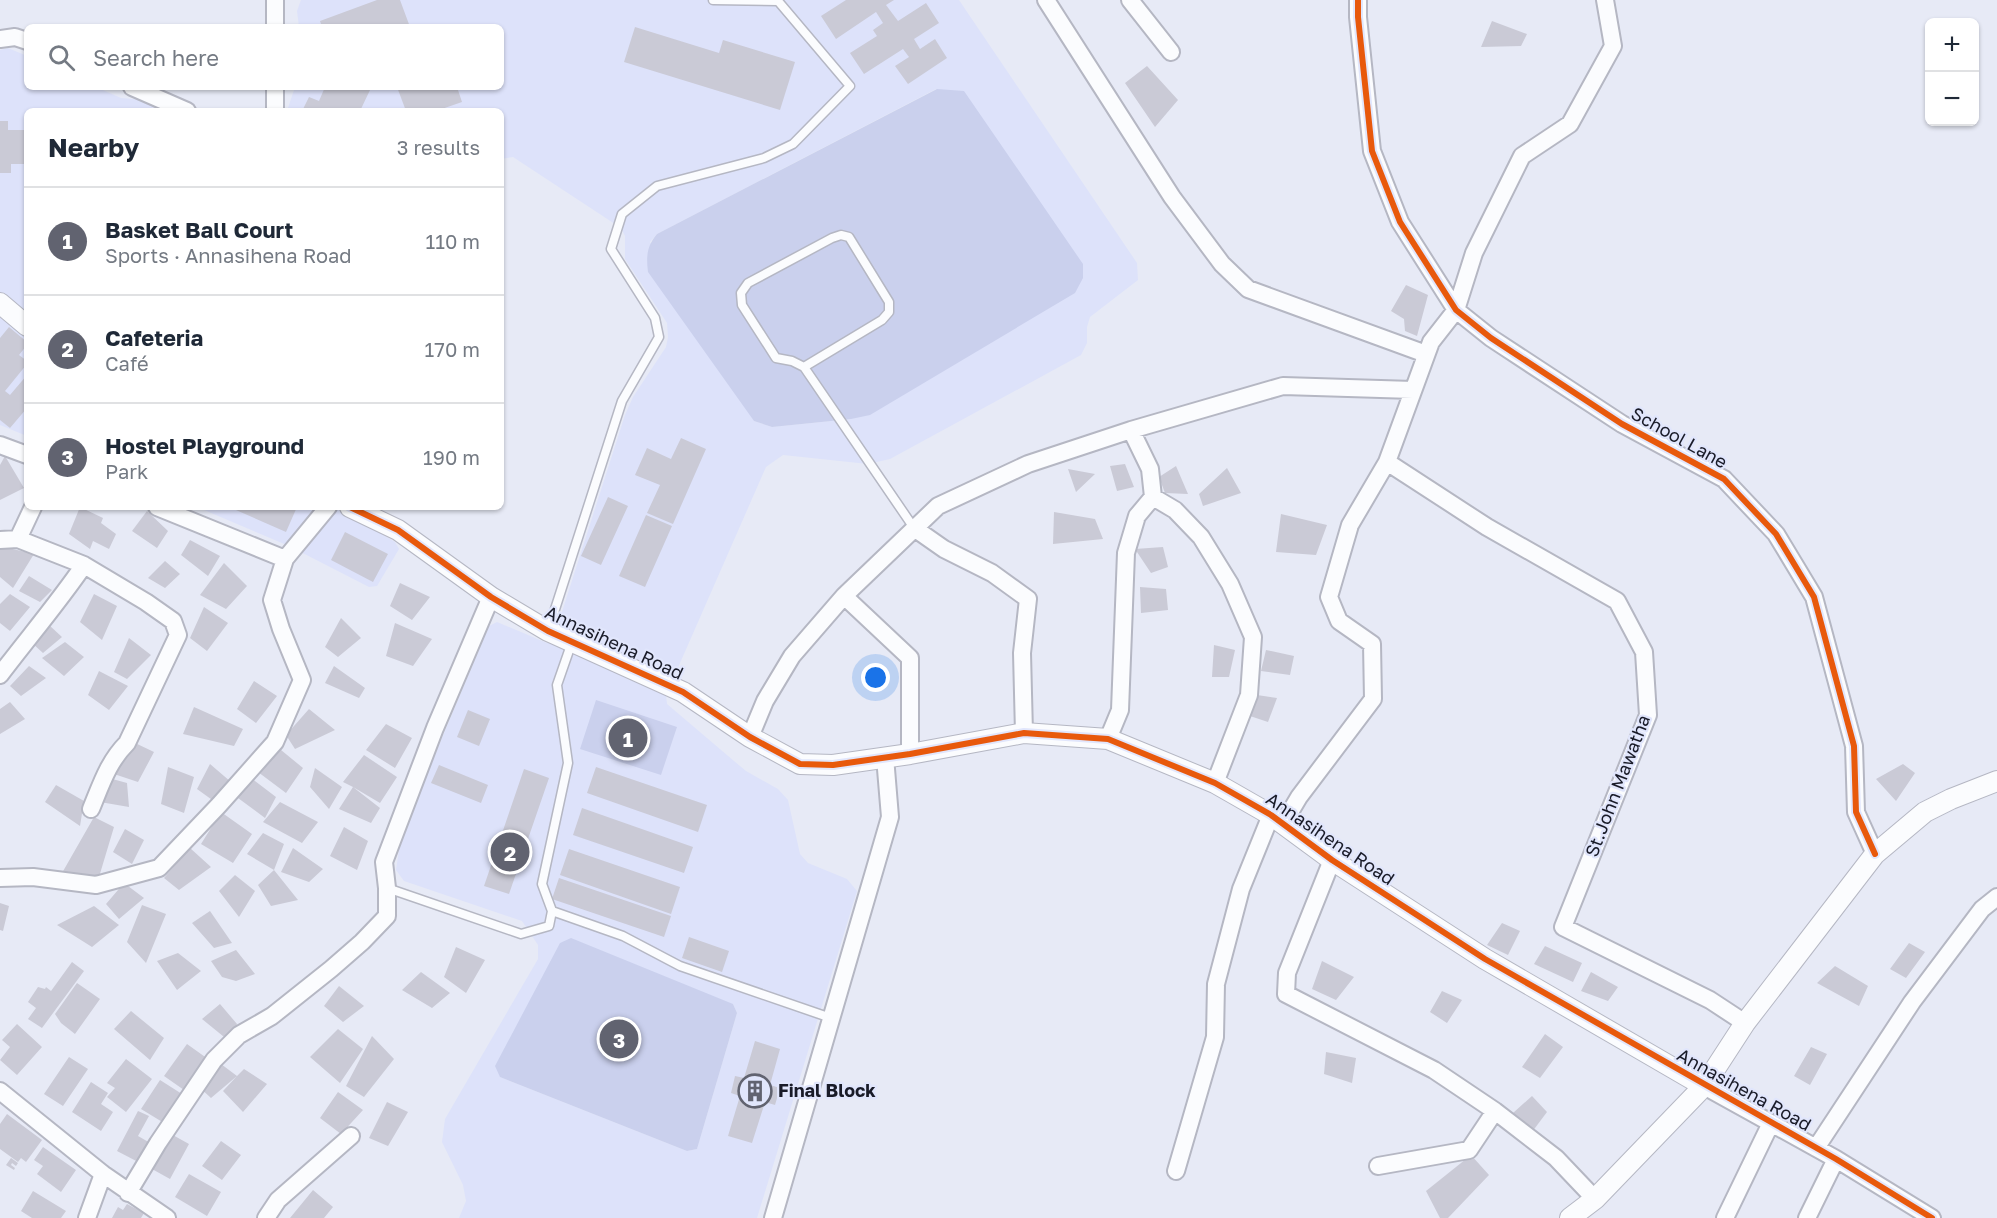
<!DOCTYPE html>
<html lang="en">
<head>
<meta charset="utf-8">
<style>
	:root { --surface:#fff; --page:#f6f6f7; --text:#1f2937; --muted:#747a83; --line:#e0e1e3; --accent:#616370 }
	body { margin:0; font-family:"Golos Text",sans-serif; background:var(--page); color:var(--text) }
	.controls { position:absolute; right:18px; top:18px; display:grid; overflow:hidden; border-radius:9px; box-shadow:0 2px 4px #0004 }
	.controls button { width:54px; height:54px; display:grid; place-items:center; padding:0; border:0; border-bottom:2px solid var(--line); background:var(--surface); color:var(--text); font:30px sans-serif }
	.you { position:absolute; left:876px; top:678px; width:21px; height:21px; margin:-15px; border:4px solid #fff; border-radius:50%; background:#1a73e8; box-shadow:0 0 0 9px #1a73e833 }
	.badge { display:grid; place-items:center; width:39px; height:39px; border-radius:50%; background:var(--accent); color:#fff; font-size:20px; font-weight:700 }
	.pin { position:absolute; translate:-50% -50%; border:3px solid #fff; box-shadow:0 2px 6px #0006 }
	.list { margin:0; padding:0; list-style:none }
	h2 { display:flex; justify-content:space-between; align-items:center; height:78px; margin:0; padding:0 24px; font-size:26px }
	h2 small { font-size:20px; font-weight:400; color:var(--muted) }
	.list li { display:grid; grid-template-columns:39px 1fr auto; gap:18px; align-items:center; box-sizing:border-box; height:108px; padding:0 24px; border-top:2px solid var(--line) }
	.list b { display:block; font-size:22px; white-space:nowrap }
	.list p { margin:0; font-size:20px; white-space:nowrap; color:var(--muted) }
	.list em { font-size:20px; font-style:normal; color:var(--muted) }
	.icon { flex:none; width:33px; height:33px; fill:none; stroke:currentColor; stroke-width:2; stroke-linecap:round; stroke-linejoin:round }
	.map { position:relative; flex:none; width:1997px; height:1218px; overflow:hidden }
	.search { position:absolute; background:var(--surface); box-shadow:0 2px 4px #0004; left:24px; top:24px; width:480px; height:66px; display:flex; align-items:center; gap:15px; box-sizing:border-box; padding:0 21px; border-radius:9px; color:var(--muted); font-size:22px }
	.panel { position:absolute; background:var(--surface); box-shadow:0 2px 4px #0004; left:24px; top:108px; width:480px; height:402px; border-radius:9px }
	.map>svg:first-child { display:block }
	.built { fill:#dde2fa; fill-rule:evenodd }
	.green { fill:#cad0ed }
	.building { fill:#cacad6 }
	.lines { fill:none; stroke-linecap:round; stroke-linejoin:round }
	.service-casing { stroke:#b5b7c3; stroke-width:11 }
	.minor-casing { stroke:#b5b7c3; stroke-width:20 }
	.tertiary-casing { stroke:#b5b7c3; stroke-width:22 }
	.service { stroke:#fbfcfe; stroke-width:8 }
	.minor { stroke:#fbfcfe; stroke-width:16 }
	.tertiary { stroke:#fbfcfe; stroke-width:20 }
	.cycleway-casing { stroke:#e1e6fc; stroke-width:10 }
	.cycleway { stroke:#e8590c; stroke-width:6 }
	.labels { text-anchor:middle; stroke-width:4.5; stroke-linejoin:round; paint-order:stroke }
	.street-label { font-size:18px; fill:#191b28; stroke:#e1e6fc }
	.poi-label { font-size:18px; font-weight:bold; fill:#191b28; stroke:#e1e6fc; text-anchor:start }
</style>
</head>
<body>
<div class="map">
<svg width="1997" height="1218" viewBox="0 0 1997 1218">
	<rect width="100%" height="100%" fill="#e7eaf6"/>
	<!-- built -->
	<path class="built" d="M301 0H959L1137 263 1138 280 1090 317 1087 327V343L1081 355 890 459 868 464 783 455 766 467 666 695 667 704 734 761 746 771 778 789 788 800 800 854 808 863 847 879 857 891 757 1218H459L466 1201 463 1185 442 1142 445 1119 538 959V945L522 921 404 881 396 870 400 843 405 826 489 626 497 622 547 643 553 640 625 415 633 397 666 347 668 337 667 323 625 259V236L621 228 513 157 501 159V111H287L295 87H501V27H299L297 11ZM936 89 851 419 772 427 754 421 650 242 657 234ZM733 1004 737 1013 697 1149 687 1151 500 1077Z
		M8 48 27 56V87H96L121 98 145 100 170 111H27V436L0 425V50Z
		M197 507H368L365 524 395 542 399 549 377 586 369 587 289 546Z"/>
	<!-- green -->
	<path class="green" d="M937 89 964 91 1083 264V278L1075 293 870 415 851 419 772 427 754 421 648 272C646 256 647 246 657 234Z
		M596 700 677 727 661 775 580 749Z
		M571 938 733 1004 737 1013 697 1149 687 1151 500 1077 495 1066 560 943Z"/>
	<!-- building -->
	<path class="building" d="M377 0H400L410 27H322L320 21Z
		M846 0H894L886 5 898 21 926 3 939 23 914 39 920 49 935 39 947 58 908 84 895 66 909 57 903 49 864 74 850 53 877 36 873 30 883 23 876 12 836 39 821 16Z
		M1492 21 1527 34 1521 46 1481 47Z
		M635 27 719 53 723 40 795 62 780 110 624 62Z
		M1147 66 1178 100 1155 127 1125 83Z
		M325 87H363L370 90 360 111H302L309 97 319 101Z
		M397 87H457L462 102 436 111H406Z
		M0 121H8V130H27V164H11V173H0Z
		M1406 285 1428 295 1417 336 1405 331 1404 319 1391 311Z
		M9 327 27 342V345L19 355 27 361V364L5 391 10 395 27 375V408L10 428 0 420V338Z
		M681 438 706 449 673 524 647 513 660 485 635 475 647 448 671 459Z
		M5 456 24 488 0 500V465Z
		M1125 464 1134 487 1117 491 1110 466Z
		M1176 466 1188 494 1165 493 1159 477Z
		M1227 468 1241 493 1203 506 1199 494Z
		M1068 469 1095 474 1076 492Z
		M608 497 628 506 601 565 581 556Z
		M80 507 103 518 101 523 116 534 109 549 93 541 90 549 69 534Z
		M229 507H297L286 532Z
		M147 511 168 531 157 548 132 531Z
		M1054 512 1095 519 1103 539 1053 544Z
		M1281 514 1327 525 1316 555 1276 552Z
		M646 515 672 526 645 587 619 576Z
		M345 532 388 554 373 582 331 560Z
		M190 540 220 556 208 576 181 555Z
		M0 546 34 554 13 588 0 577Z
		M1163 547 1168 567 1151 573 1135 549Z
		M165 561 180 574 165 588 148 578Z
		M224 563 247 586 226 609 200 595Z
		M29 576 52 590 40 602 19 591Z
		M400 583 430 597 412 620 390 606Z
		M1140 587 1166 589 1168 610 1141 613Z
		M10 594 30 607 10 631 0 623V604Z
		M94 594 117 606 102 640 80 622Z
		M204 607 228 623 207 651 190 638Z
		M341 618 361 638 338 657 325 647Z
		M395 623 432 639 413 666 386 656Z
		M49 625 62 637 43 653 32 643Z
		M129 638 151 655 127 679 114 672Z
		M65 642 84 657 64 676 42 658Z
		M1214 645 1235 650 1229 677H1212Z
		M1266 650 1294 656 1290 675 1261 671Z
		M29 666 46 678 21 696 10 686Z
		M334 666 365 688 359 698 325 683Z
		M99 671 128 686 109 710 88 695Z
		M254 681 277 696 256 723 237 709Z
		M1257 695 1277 698 1268 722 1250 716Z
		M10 702 25 719 0 734V709Z
		M194 707 243 729 234 746 183 734Z
		M309 709 335 730 295 749 286 735Z
		M468 710 490 719 479 746 457 737Z
		M386 724 412 738 395 768 366 750Z
		M133 742 154 752 138 782 108 772Z
		M281 750 303 768 286 793 258 772Z
		M364 755 397 777 380 803 353 787 380 808 371 823 339 809 353 787 343 782Z
		M210 764 231 782 215 802 197 789Z
		M1903 764 1915 773 1896 801 1876 779Z
		M439 765 488 785 481 803 431 783Z
		M168 767 194 777 184 813 161 804Z
		M596 767 707 805 698 832 587 793Z
		M315 768 342 787 329 809 310 787Z
		M524 769 549 778 509 894 484 886Z
		M105 777 127 783 129 807 100 802Z
		M251 778 276 797 265 818 238 798Z
		M56 785 84 801 80 826 45 802Z
		M280 802 318 822 302 843 263 822Z
		M582 808 693 847 684 873 573 835Z
		M221 812 252 834 233 863 201 844Z
		M94 817 114 827 99 877 62 873Z
		M344 827 368 841 357 870 330 856Z
		M125 829 144 840 132 864 113 852Z
		M263 833 284 844 274 870 247 854Z
		M190 848 211 867 179 890 164 878Z
		M293 848 323 869 309 882 281 872Z
		M569 849 680 887 671 914 560 875Z
		M274 870 298 900 271 906 258 885Z
		M235 875 255 891 239 917 219 891Z
		M559 878 671 916 664 937 552 899Z
		M124 883 144 898 119 919 106 904Z
		M0 903 9 906 3 931 0 930Z
		M142 905 166 914 146 963 127 942Z
		M94 906 119 925 92 947 57 925Z
		M210 911 232 943 214 948 192 923Z
		M1502 923 1520 931 1508 955 1487 945Z
		M689 937 729 951 722 972 682 958Z
		M1909 943 1925 952 1906 978 1890 969Z
		M1545 946 1582 963 1573 982 1534 964Z
		M456 947 485 960 466 993 444 977Z
		M236 950 255 974 236 981 222 977 211 961Z
		M178 953 201 971 177 990 157 961Z
		M1322 961 1354 977 1336 1000 1312 989Z
		M72 962 84 971 42 1028 28 1019 36 1008 28 1002 38 987 45 989 46 987 51 991Z
		M1835 966 1868 986 1859 1006 1817 983Z
		M421 972 450 993 432 1008 402 990Z
		M1591 972 1618 987 1608 1001 1581 991Z
		M77 983 100 999 75 1034 61 1023 55 1014Z
		M339 986 364 1006 343 1022 324 1006Z
		M1442 991 1462 1000 1447 1023 1430 1012Z
		M220 1004 237 1024 229 1041 202 1019Z
		M131 1011 164 1038 150 1060 114 1029Z
		M17 1024 42 1047 17 1075 0 1060 10 1047 2 1040Z
		M338 1029 363 1049 340 1083 310 1057Z
		M1545 1034 1563 1047 1540 1078 1522 1067Z
		M372 1036 394 1059 364 1097 346 1086Z
		M755 1041 780 1049 770 1085 780 1088 775 1105 765 1102 752 1143 728 1136 740 1096 731 1093 735 1076 744 1078Z
		M187 1044 208 1059 184 1090 164 1076Z
		M1811 1047 1827 1054 1810 1085 1794 1076Z
		M1326 1052 1356 1058 1352 1083 1324 1074Z
		M69 1057 88 1069 63 1106 44 1094Z
		M126 1059 152 1079 126 1112 107 1097 115 1088 107 1083Z
		M221 1064 237 1076 244 1069 267 1084 243 1112 223 1091 237 1076 211 1098 199 1087Z
		M160 1080 182 1094 164 1123 141 1109Z
		M91 1082 108 1093 101 1104 113 1112 101 1131 72 1112Z
		M338 1092 363 1110 341 1134 320 1118Z
		M1532 1096 1547 1112 1532 1132 1513 1113Z
		M387 1102 408 1112 388 1146 369 1138Z
		M138 1111 149 1116 138 1136 152 1144 142 1164 117 1151Z
		M7 1114 42 1140 26 1162 21 1158 18 1162 0 1149V1124Z
		M171 1134 189 1144 170 1179 152 1169Z
		M221 1141 241 1155 222 1180 202 1166Z
		M43 1147 76 1170 61 1192 37 1174 43 1166 34 1160Z
		M1471 1155 1489 1175 1448 1218H1440L1426 1191Z
		M11 1158 18 1163 16 1166 12 1163 11 1165 15 1168 14 1170 6 1165Z
		M189 1174 221 1192 207 1216 175 1197Z
		M313 1190 333 1207 324 1218H290Z
		M33 1191 66 1211 61 1218H32L21 1211Z
		M127 1204 144 1213 141 1218H112L118 1207 123 1210Z"/>
	<g class="lines">
		<defs>
			<path id="service" d="M804 367 882 320 889 312V302L849 237 841 235 832 238 748 283 741 293 742 305 776 358 792 361 804 367 914 528
				M548 631 622 401 659 337 655 318 611 249 622 214 657 186 764 158 793 144 850 86 778 1 713 0
				M387 888 521 934 549 926 552 911 542 884 568 763 557 685 572 642
				M552 911 623 936 680 966 831 1018"/>
			<path id="minor" d="M1046 0 1172 197 1222 264 1248 289 1426 354
				M1130 0 1171 52
				M1358 0V17L1372 151 1400 222 1456 310 1491 338 1622 424 1724 479 1776 534 1814 597 1854 746 1856 812 1875 854
				M275 27V0
				M0 39 15 37 27 41
				M132 87 187 111
				M275 111V87
				M0 445 27 455
				M1387 462 1487 527 1617 601 1644 652 1648 715 1563 927 1710 1000 1745 1023
				M1153 497 1175 510 1201 537 1230 584 1253 637 1249 695 1215 783
				M33 507 18 539 84 565 146 602 173 621 178 635 127 743C108 762 101 785 91 809
				M157 507 285 559
				M914 528 944 549 992 573 1028 599 1022 653 1024 733
				M0 540 18 539
				M844 596 910 658V754
				M0 675C28 638 58 603 84 565
				M750 737 765 701 792 656 844 596 938 506 1028 464 1131 430 1283 386 1413 390
				M1108 739 1120 710 1126 553 1137 516 1153 497 1150 469 1131 430
				M1283 824 1299 797 1373 699 1372 644 1339 621 1329 597 1350 525 1387 462 1431 342 1456 310 1474 253 1522 156 1570 124 1613 46 1605 0
				M1332 860 1287 973 1286 994 1434 1070 1495 1111 1556 1158 1595 1199
				M0 878 33 877 96 885 159 868 219 805 275 742 302 680 281 629 272 600 285 559 328 507
				M1704 1086 1836 1159 1932 1218
				M0 1091 103 1174 167 1218
				M1816 1148 1912 1002 1982 909 1997 897
				M1378 1166 1469 1150 1495 1111
				M1176 1171 1215 1037 1216 984 1241 889 1271 815
				M128 1193 158 1143 214 1060 239 1035 272 1016 331 969 362 942 387 916V888L384 862 435 728 491 597
				M87 1218 103 1174
				M266 1218 278 1200 351 1136
				M773 1218 890 817 885 757
				M1725 1218 1771 1123
				M1807 1218 1836 1159"/>
			<path id="tertiary" d="M0 303 27 326
				M350 507 398 530 491 597 548 631 683 692 750 737 800 764 833 765 910 754 1024 733 1108 739 1215 783 1271 815 1332 860 1485 959 1704 1086
				M1570 1218 1595 1199 1704 1086 1745 1023 1875 854 1925 812 1951 799 1997 781"/>
		</defs>
		<!-- service casing -->
		<use href="#service" class="service-casing"/>
		<!-- minor casing -->
		<use href="#minor" class="minor-casing"/>
		<!-- tertiary casing -->
		<use href="#tertiary" class="tertiary-casing"/>
		<!-- service -->
		<use href="#service" class="service"/>
		<!-- minor -->
		<use href="#minor" class="minor"/>
		<!-- tertiary -->
		<use href="#tertiary" class="tertiary"/>
		<defs>
			<path id="cycleway" d="M1358 0V17L1372 151 1400 222 1456 310 1491 338 1622 424 1724 479 1776 534 1814 597 1854 746 1856 812 1875 854
				M350 507 398 530 491 597 548 631 683 692 750 737 800 764 833 765 910 754 1024 733 1108 739 1215 783 1271 815 1332 860 1485 959 1836 1159 1932 1218"/>
		</defs>
		<!-- cycleway casing -->
		<use href="#cycleway" class="cycleway-casing"/>
		<!-- cycleway -->
		<use href="#cycleway" class="cycleway"/>
	</g>
	<!-- icons -->
	<defs>
		<symbol id="building-ring" viewBox="-11 -11 22 22"><circle r="9.5" fill="#e1e6fc" stroke="#616370" stroke-width="1.5"/><path d="M-4-6H4V6H1V3H-1V6H-4ZM-2.5-4.3h1.7v1.8h-1.7ZM.8-4.3h1.7v1.8H.8ZM-2.5-1h1.7V.8h-1.7ZM.8-1h1.7V.8H.8Z" fill="#616370"/></symbol>
	</defs>
	<g fill-rule="evenodd">
		<use href="#building-ring" x="736" y="1072" width="38" height="38"/>
	</g>
	<g class="labels">
		<!-- street labels -->
		<g class="street-label">
			<text transform="translate(1679 438) rotate(29)" y="6">School Lane</text>
			<text transform="translate(614 643) rotate(25)" y="6">Annasihena Road</text>
			<text transform="translate(1618 786) rotate(-69)" y="6">St.John Mawatha</text>
			<text transform="translate(1330 839) rotate(34)" y="6">Annasihena Road</text>
			<text transform="translate(1744 1090) rotate(29)" y="6">Annasihena Road</text>
		</g>
		<!-- poi labels -->
		<g class="poi-label">
			<text x="778" y="1097">Final Block</text>
		</g>
	</g>
</svg>
<div class="controls">
<button>+</button>
<button>−</button>
</div>
<div class="you"></div>
<div class="pin badge" style="left:628px;top:738px">1</div>
<div class="pin badge" style="left:510px;top:852px">2</div>
<div class="pin badge" style="left:619px;top:1039px">3</div>
<div class="search"><svg class="icon" aria-label="search" viewBox="0 0 24 24"><circle cx="10" cy="10" r="6"/><path d="M15 15l6 6"/></svg>Search here</div>
<section class="panel">
<h2>Nearby<small>3 results</small></h2>
<ul class="list">
<li><span class="badge">1</span><div><b>Basket Ball Court</b><p>Sports · Annasihena Road</p></div><em>110 m</em></li>
<li><span class="badge">2</span><div><b>Cafeteria</b><p>Café</p></div><em>170 m</em></li>
<li><span class="badge">3</span><div><b>Hostel Playground</b><p>Park</p></div><em>190 m</em></li>
</ul>
</section>
</div>
</body>
</html>
